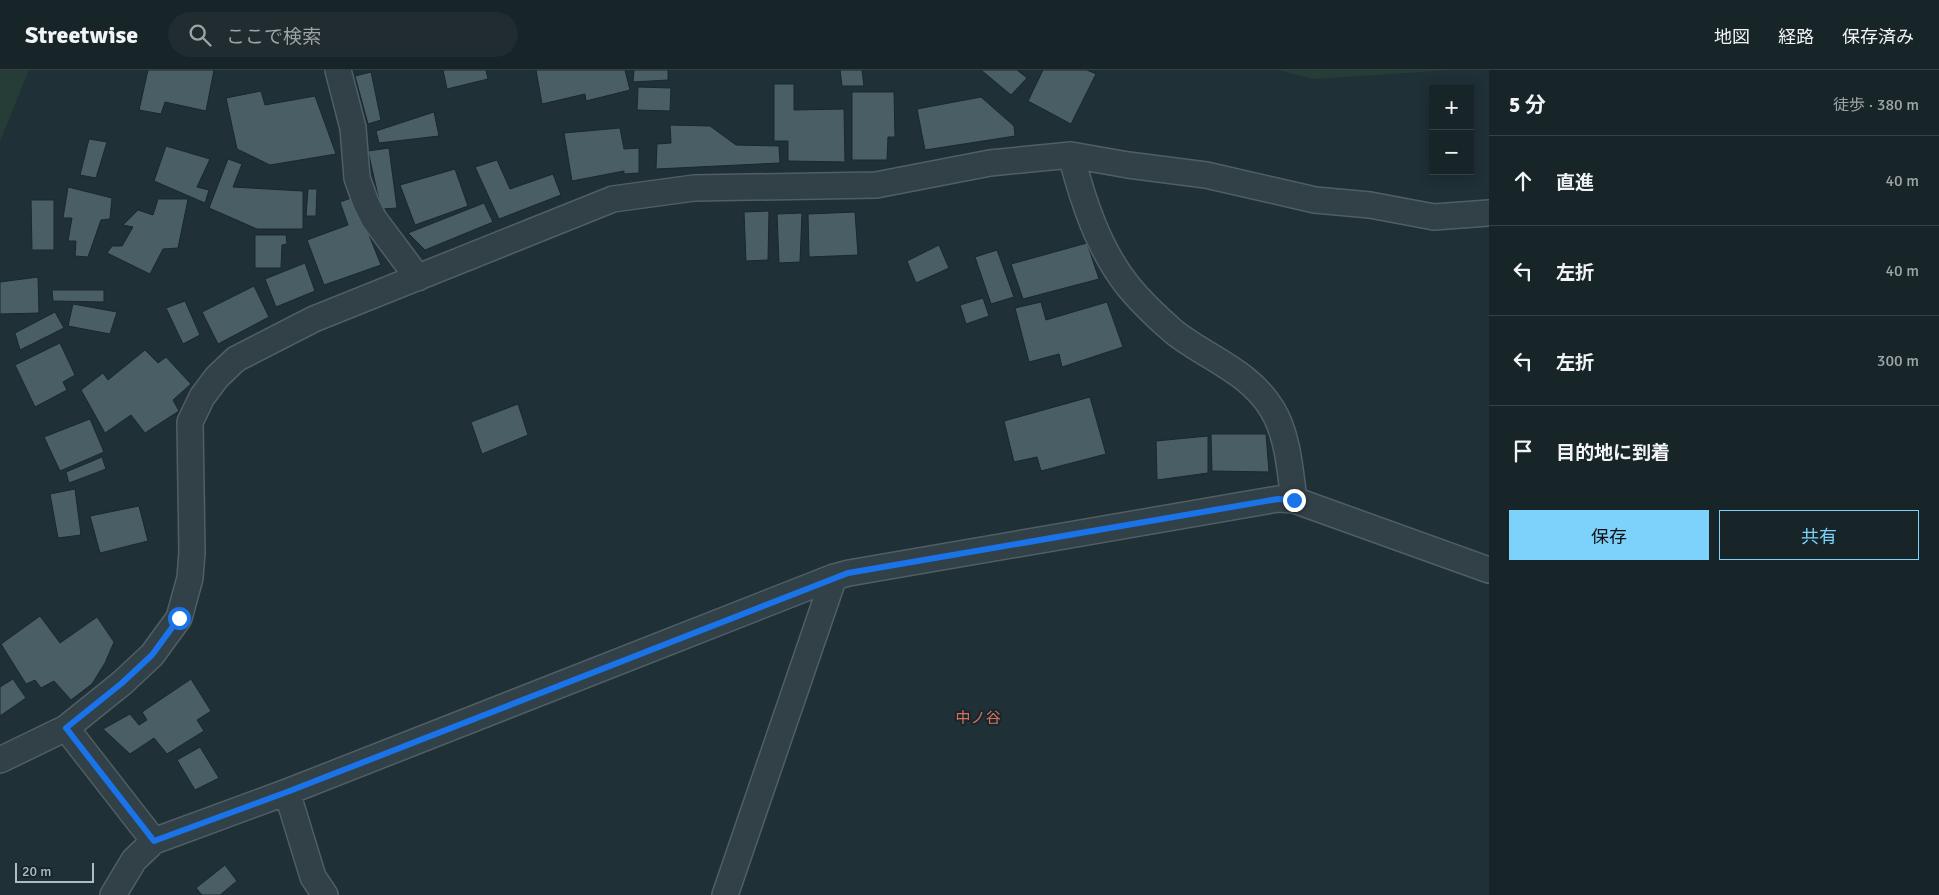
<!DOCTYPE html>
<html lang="ja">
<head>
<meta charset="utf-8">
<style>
	:root { --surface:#172428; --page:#202c30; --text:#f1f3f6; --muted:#9ea4a8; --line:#364145; --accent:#7cd2fa }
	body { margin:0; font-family:Signika,"Noto Sans JP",sans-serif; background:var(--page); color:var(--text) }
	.controls { position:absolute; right:15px; top:15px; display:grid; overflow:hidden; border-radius:0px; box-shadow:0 2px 12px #0003 }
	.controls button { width:45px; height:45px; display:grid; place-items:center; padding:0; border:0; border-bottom:1px solid var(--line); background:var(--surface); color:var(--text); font:25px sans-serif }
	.scale { position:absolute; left:15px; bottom:12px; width:79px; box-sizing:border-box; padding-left:5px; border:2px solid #acbdc4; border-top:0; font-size:14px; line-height:18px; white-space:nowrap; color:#acbdc4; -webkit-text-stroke:4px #18262b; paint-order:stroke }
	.stop { position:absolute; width:15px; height:15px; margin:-11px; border:4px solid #1a73e8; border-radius:50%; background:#fff }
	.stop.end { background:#1a73e8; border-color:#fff; box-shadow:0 1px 5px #0008 }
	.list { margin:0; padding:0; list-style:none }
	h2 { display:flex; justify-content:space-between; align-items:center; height:65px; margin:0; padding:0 20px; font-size:21px }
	h2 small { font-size:16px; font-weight:400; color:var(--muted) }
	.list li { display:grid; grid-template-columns:32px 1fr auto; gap:15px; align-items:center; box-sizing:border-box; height:90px; padding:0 20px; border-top:1px solid var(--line) }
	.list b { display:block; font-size:19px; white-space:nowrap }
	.list em { font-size:16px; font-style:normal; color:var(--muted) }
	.actions { display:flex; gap:10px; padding:15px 20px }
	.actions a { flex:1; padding:11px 0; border:1px solid var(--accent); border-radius:0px; text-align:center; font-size:18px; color:var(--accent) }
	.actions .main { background:var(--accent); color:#111 }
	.icon { flex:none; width:28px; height:28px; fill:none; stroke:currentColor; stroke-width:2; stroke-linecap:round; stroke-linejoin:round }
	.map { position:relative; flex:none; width:1489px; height:825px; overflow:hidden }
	header { display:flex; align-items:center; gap:30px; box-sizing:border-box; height:70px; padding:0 25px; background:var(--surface); border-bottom:1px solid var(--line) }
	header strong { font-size:24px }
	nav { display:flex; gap:28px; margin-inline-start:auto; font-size:18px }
	.search { width:350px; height:45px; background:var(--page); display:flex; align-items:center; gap:12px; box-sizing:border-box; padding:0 18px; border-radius:28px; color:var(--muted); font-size:19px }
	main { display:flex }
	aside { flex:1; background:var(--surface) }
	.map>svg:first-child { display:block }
	.green { fill:#253d36 }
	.building { fill:#4a5e66; stroke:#1a282d }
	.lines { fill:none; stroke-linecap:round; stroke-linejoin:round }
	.minor-casing { stroke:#505f65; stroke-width:28 }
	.minor { stroke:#324147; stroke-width:25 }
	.route { stroke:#1a73e8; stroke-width:6 }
	.labels { text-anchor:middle; stroke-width:4; stroke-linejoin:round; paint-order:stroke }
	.neighbourhood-label { font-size:15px; fill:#d76f5f; stroke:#18262b }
</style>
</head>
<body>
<header>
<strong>Streetwise</strong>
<div class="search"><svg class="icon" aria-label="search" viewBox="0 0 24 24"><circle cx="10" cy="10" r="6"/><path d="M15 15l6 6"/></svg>ここで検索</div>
<nav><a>地図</a><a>経路</a><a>保存済み</a></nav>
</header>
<main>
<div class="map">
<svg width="1489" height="825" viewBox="0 0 1489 825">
	<rect width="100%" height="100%" fill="#1f3036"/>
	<!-- green -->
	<path class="green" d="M0 0H29L0 71Z
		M1278 0H1453L1314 9Z"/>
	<!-- building -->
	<path class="building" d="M148 0H214L206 41 165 32 161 44 139 40Z
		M443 0H486L488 9 447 19Z
		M536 0H625L630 20 586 31 585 24 542 34Z
		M634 0H668V10L633 12Z
		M840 0H862L864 16H842Z
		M981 0H1017L1027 8 1011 25Z
		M1043 0H1087L1096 4 1071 54 1028 31Z
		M371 2 381 50 368 54 355 6Z
		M774 14H794V40L844 39 845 92 788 91V71H774Z
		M638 17 671 18 670 41 637 40Z
		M261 21 265 35 315 26 336 84 270 95 237 79 226 28Z
		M852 22H894L895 67H888L887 90H852Z
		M981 27 1014 56 1015 66 925 80 917 39Z
		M434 42 439 66 379 73 376 61Z
		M670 55 710 56 736 75 779 76 780 93 656 99 657 74 671 73Z
		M620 58 624 79 639 78V103L624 104V101L572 111 564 63Z
		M89 69 107 72 96 108 80 105Z
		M166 76 210 89 197 117 209 120 205 133 154 111Z
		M389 78 397 138 381 139 368 81Z
		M228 89 242 94 233 117 303 121V159H257L209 138Z
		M497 90 510 119 553 104 561 125 499 149 475 97Z
		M455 99 468 136 415 155 400 115Z
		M68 117 112 128 110 149 101 150 88 187 75 186 76 171H68L72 148H63Z
		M308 119H317L316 146H306Z
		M354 127 381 195 324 215 307 170 348 155 340 132Z
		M158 129H188L178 178 163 179 150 204 107 183 112 176H122L133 157 123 155 138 140 153 145Z
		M31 130H54V180H32Z
		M484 133 493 152 425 180 408 163Z
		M769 141 768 190 746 191 744 142Z
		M855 142 858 185 809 187 808 144Z
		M802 143 800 192 779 193 777 144Z
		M255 165H286L287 174 282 175 281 198H255Z
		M1087 173 1099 209 1023 229 1011 194Z
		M939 175 949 198 916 213 907 191Z
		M997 180 1014 227 991 234 975 187Z
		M305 193 315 221 276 237 265 209Z
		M38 207 39 243 0 244V212Z
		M254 216 269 247 218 274 202 242Z
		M52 220H104V232L53 231Z
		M983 228 989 246 966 254 960 235Z
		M185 231 200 265 183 274 166 238Z
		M1041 232 1046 250 1107 232 1123 277 1062 297 1059 284 1029 292 1015 238Z
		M73 234 117 242 110 264 68 256Z
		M55 242 64 258 20 280 15 263Z
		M60 273 75 305 63 312 67 320 35 337 15 295Z
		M145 280 158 293 166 287 191 314 173 330 179 341 145 363 131 345 105 363 81 320 103 303 108 310Z
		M1090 327 1106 384 1041 401 1037 387 1014 392 1004 351Z
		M518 334 528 365 482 384 471 352Z
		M90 349 104 382 60 401 44 367Z
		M1211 364H1266L1269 402 1212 401Z
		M1208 366V403L1157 410 1156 371Z
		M102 387 106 399 69 413 66 402Z
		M75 419 81 465 58 468 50 424Z
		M139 436 148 471 100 483 90 446Z
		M40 546 60 573 97 547 114 572 105 593 92 614 71 630 54 611 41 618 35 610 26 614 1 574Z
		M13 609 26 628 0 646V617Z
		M191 609 211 641 197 650 204 661 167 684 154 668 130 684 103 659 130 644 139 655 147 650 142 642Z
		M200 677 219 708 195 720 177 690Z
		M225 795 237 811 220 825H202L196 818Z"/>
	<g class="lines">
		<defs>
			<path id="minor" d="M338 0 353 58 357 108 366 133 374 149 418 208
				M1071 85C1083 131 1098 178 1128 216 1141 232 1159 249 1174 262 1207 288 1249 301 1272 339 1288 365 1290 400 1294 430
				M66 658 154 771
				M0 690 66 658 122 613 152 585 179 548 190 508 192 482 190 352 202 327 217 307 236 289 314 249 613 129 694 118 876 115 990 93 1071 85 1128 95 1206 105 1315 130 1370 135 1434 147 1489 143
				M287 722 313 807 325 825
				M113 825 134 790 154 771 287 722 834 507 849 503 1278 429 1294 430 1489 500
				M725 825 834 507"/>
		</defs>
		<!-- minor casing -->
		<use href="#minor" class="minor-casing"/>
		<!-- minor -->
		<use href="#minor" class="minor"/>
	</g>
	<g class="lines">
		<!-- route -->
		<path class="route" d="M179 548 152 585 122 613 66 658 154 771 287 722 848 503 1278 429 1294 430"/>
	</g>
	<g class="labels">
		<!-- neighbourhood labels -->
		<g class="neighbourhood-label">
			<text x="978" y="653">中ノ谷</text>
		</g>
	</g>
</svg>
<div class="controls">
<button>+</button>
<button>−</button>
</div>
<div class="scale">20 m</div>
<div class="stop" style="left:179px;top:548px"></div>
<div class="stop end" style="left:1294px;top:430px"></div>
</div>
<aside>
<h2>5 分<small>徒歩 · 380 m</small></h2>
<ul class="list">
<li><svg class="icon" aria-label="ahead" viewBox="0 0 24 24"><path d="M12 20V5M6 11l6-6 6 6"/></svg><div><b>直進</b></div><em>40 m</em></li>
<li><svg class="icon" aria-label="left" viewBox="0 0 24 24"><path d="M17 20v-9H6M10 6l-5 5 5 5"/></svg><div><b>左折</b></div><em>40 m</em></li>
<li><svg class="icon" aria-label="left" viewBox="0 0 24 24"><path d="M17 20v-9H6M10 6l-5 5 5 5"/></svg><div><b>左折</b></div><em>300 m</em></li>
<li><svg class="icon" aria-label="arrive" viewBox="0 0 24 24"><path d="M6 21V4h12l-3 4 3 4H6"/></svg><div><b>目的地に到着</b></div></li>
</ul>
<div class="actions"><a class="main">保存</a><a>共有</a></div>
</aside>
</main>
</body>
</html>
